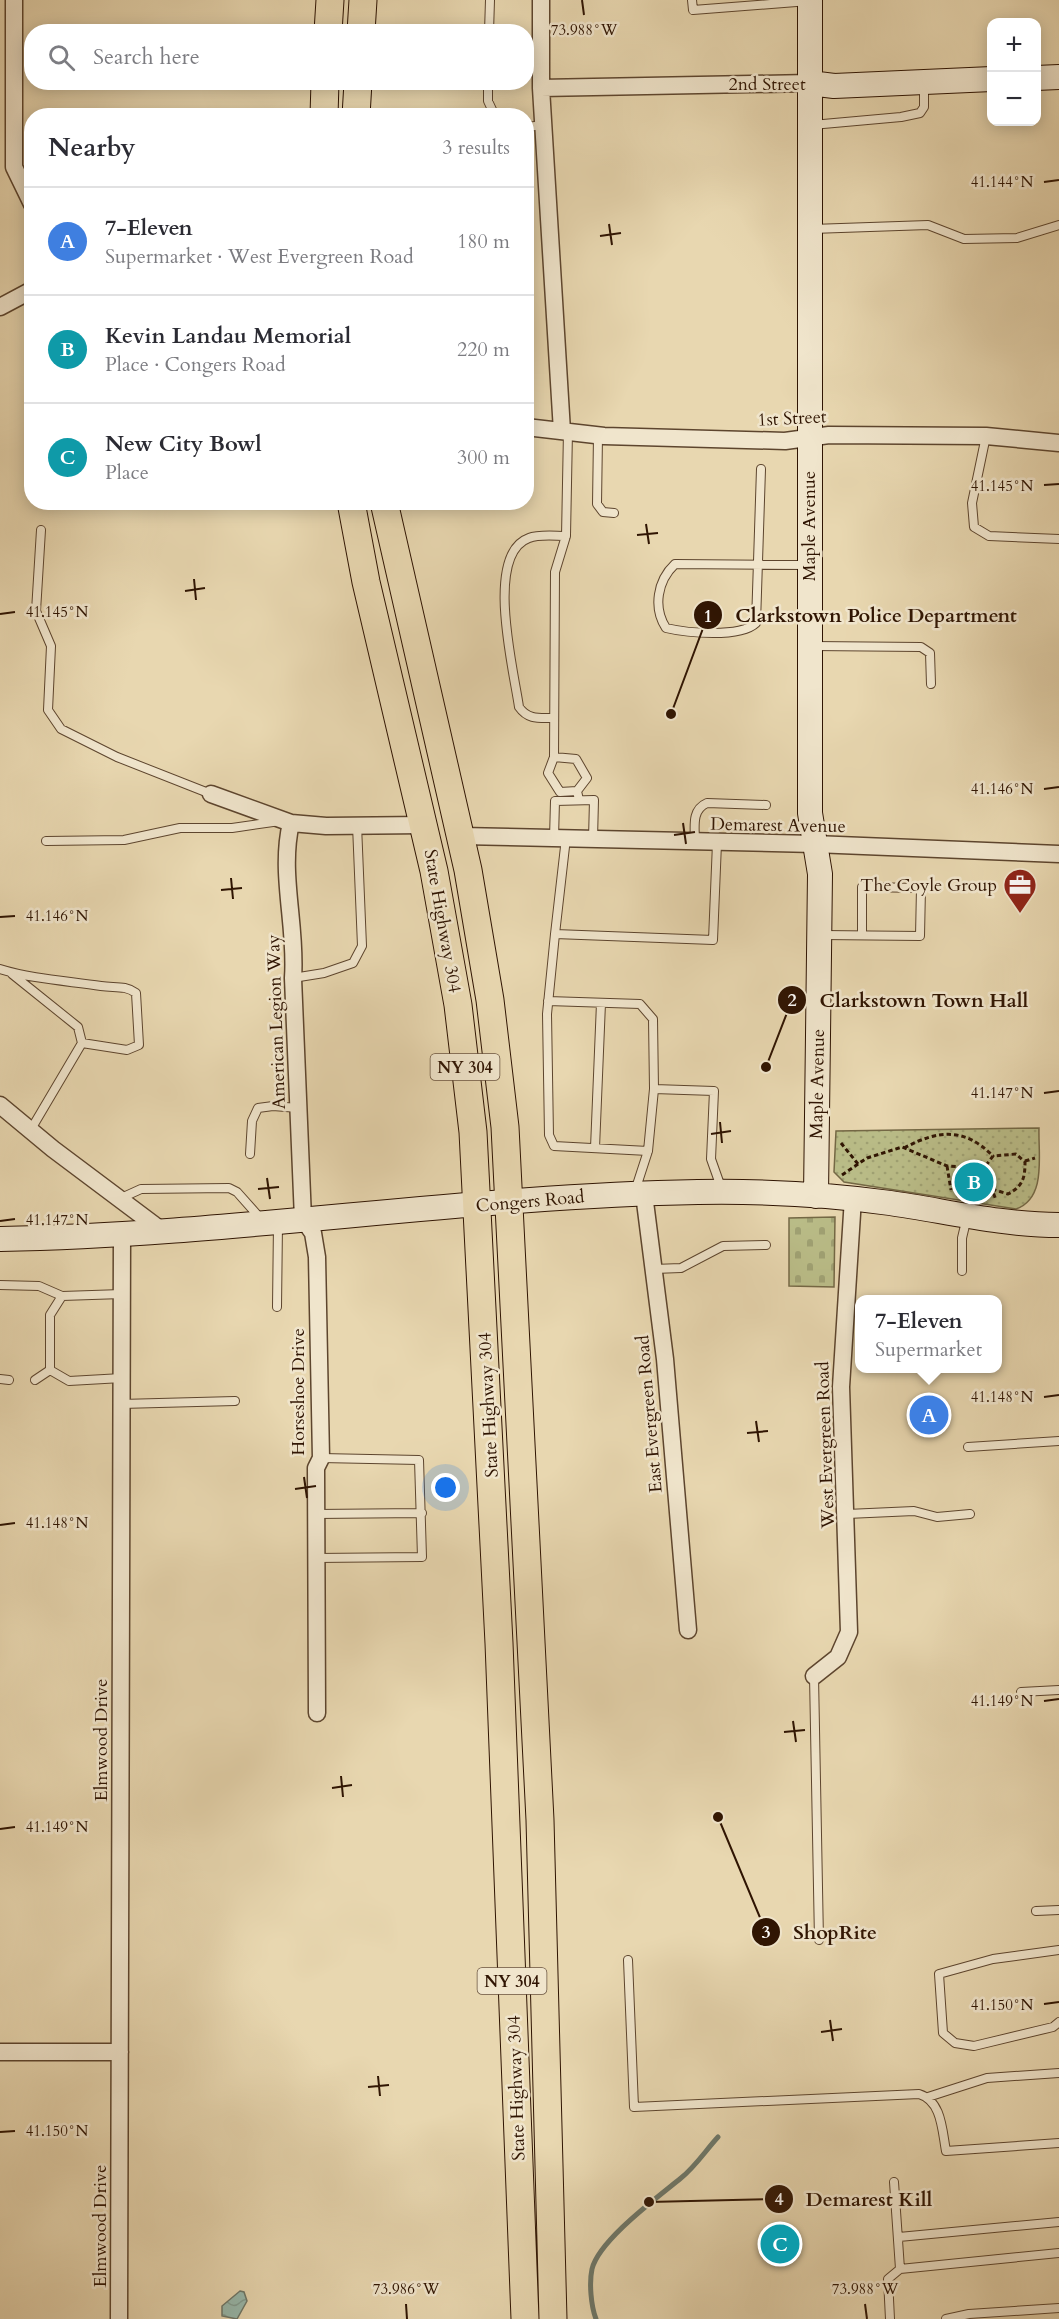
<!DOCTYPE html>
<html lang="en">
<head>
<meta charset="utf-8">
<style>
	:root { --surface:#fff; --page:#f2f2f3; --text:#2b2b33; --muted:#7c7c81; --line:#e1e1e2; --accent:#ea580c }
	body { margin:0; font-family:Cardo,serif; background:var(--page); color:var(--text) }
	.controls { position:absolute; right:18px; top:18px; display:grid; overflow:hidden; border-radius:12px; box-shadow:0 3px 15px #0003 }
	.controls button { width:54px; height:54px; display:grid; place-items:center; padding:0; border:0; border-bottom:2px solid var(--line); background:var(--surface); color:var(--text); font:30px sans-serif }
	.you { position:absolute; left:446px; top:1488px; width:21px; height:21px; margin:-15px; border:4px solid #fff; border-radius:50%; background:#1a73e8; box-shadow:0 0 0 9px #1a73e833 }
	.badge { display:grid; place-items:center; width:39px; height:39px; border-radius:50%; background:var(--accent); color:#fff; font-size:20px; font-weight:700 }
	.pin { position:absolute; translate:-50% -50%; border:3px solid #fff; box-shadow:0 2px 6px #0006 }
	.popup { position:absolute; left:855px; top:1295px; width:147px; height:78px; box-sizing:border-box; display:grid; place-content:center; border-radius:12px; background:var(--surface); filter:drop-shadow(0 2px 4px #0005); font-size:20px; white-space:nowrap; color:var(--muted) }
	.popup b { font-size:22px; color:var(--text) }
	.popup::after { content:''; position:absolute; left:50%; top:100%; margin-left:-12px; border:12px solid transparent; border-top-color:var(--surface) }
	.list { margin:0; padding:0; list-style:none }
	h2 { display:flex; justify-content:space-between; align-items:center; height:78px; margin:0; padding:0 24px; font-size:26px }
	h2 small { font-size:20px; font-weight:400; color:var(--muted) }
	.list li { display:grid; grid-template-columns:39px 1fr auto; gap:18px; align-items:center; box-sizing:border-box; height:108px; padding:0 24px; border-top:2px solid var(--line) }
	.list b { display:block; font-size:22px; white-space:nowrap }
	.list p { margin:0; font-size:20px; white-space:nowrap; color:var(--muted) }
	.list em { font-size:20px; font-style:normal; color:var(--muted) }
	.icon { flex:none; width:33px; height:33px; fill:none; stroke:currentColor; stroke-width:2; stroke-linecap:round; stroke-linejoin:round }
	.map { position:relative; flex:none; width:1059px; height:2319px; overflow:hidden }
	.search { position:absolute; background:var(--surface); box-shadow:0 3px 15px #0003; left:24px; top:24px; width:510px; height:66px; display:flex; align-items:center; gap:15px; box-sizing:border-box; padding:0 21px; border-radius:24px; color:var(--muted); font-size:22px }
	.panel { position:absolute; background:var(--surface); box-shadow:0 3px 15px #0003; left:24px; top:108px; width:510px; height:402px; border-radius:24px }
	.map>svg:first-child { display:block }
	.cemetery { fill:url(#cemetery-stones); stroke:#746845; stroke-width:1.5 }
	.park { fill:url(#park-dots); stroke:#746845; stroke-width:1.5 }
	.water { fill:url(#water-waves); stroke:#6d7769; stroke-width:1.5 }
	.lines { fill:none; stroke-linecap:round; stroke-linejoin:round }
	.stream { stroke:#6d7769; stroke-width:5 }
	.lane-casing { stroke:#5d452e; stroke-width:10 }
	.street-casing { stroke:#5d452e; stroke-width:19 }
	.secondary-casing { stroke:#2f1402; stroke-width:26 }
	.primary-casing { stroke:#2f1402; stroke-width:29 }
	.path { stroke:#2f1402; stroke-width:3; stroke-dasharray:4.5 3; stroke-linecap:butt }
	.lane { stroke:#f0e5cc; stroke-width:8 }
	.street { stroke:#f0e5cc; stroke-width:16 }
	.secondary { stroke:#f0e5cc; stroke-width:24 }
	.primary { stroke:#e8d7b0; stroke-width:27 }
	.ticks { fill:none; stroke:#2f1402; stroke-width:2 }
	.labels { text-anchor:middle; stroke-width:5; stroke-linejoin:round; paint-order:stroke }
	.shield { fill:#f0e5cc; stroke:#69533f; stroke-width:1.5 }
	.shield-label { font-size:16px; font-weight:bold; fill:#2f1402 }
	.street-label { font-size:18px; fill:#2f1402; stroke:#f0e5cc }
	.poi-label { font-size:18px; fill:#2f1402; stroke:#f0e5cc; text-anchor:end }
	.ticks-label { font-size:15px; text-anchor:middle; fill:#2f1402; stroke:#f0e5cc; stroke-width:5; stroke-linejoin:round; paint-order:stroke }
	.leader { fill:none; stroke:#2f1402; stroke-width:2 }
	.callout-dot { fill:#2f1402; stroke:#f0e5cc; stroke-width:2 }
	.mark-label { font-size:18px; text-anchor:middle; font-weight:bold; fill:#fff }
	.callout-label { font-size:20px; text-anchor:middle; font-weight:bold; fill:#2f1402; stroke:#f0e5cc; stroke-width:5; stroke-linejoin:round; paint-order:stroke }
</style>
</head>
<body>
<div class="map">
<svg width="1059" height="2319" viewBox="0 0 1059 2319">
	<defs>
		<pattern id="cemetery-stones" width="16" height="16" patternUnits="userSpaceOnUse" patternTransform="scale(1.5)"><rect width="16" height="16" fill="#babd88"/><path d="M2 7V4a2 2 0 0 1 4 0v3zM10 15v-3a2 2 0 0 1 4 0v3z" fill="#a0a274"/></pattern>
		<pattern id="park-dots" width="8" height="8" patternUnits="userSpaceOnUse" patternTransform="scale(1.5)"><rect width="8" height="8" fill="#babd88"/><path d="M2 2h.1M6 6h.1" fill="none" stroke="#a0a274" stroke-width="1.8" stroke-linecap="round"/></pattern>
		<pattern id="water-waves" width="16" height="10" patternUnits="userSpaceOnUse" patternTransform="scale(1.5)"><rect width="16" height="10" fill="#97b9ad"/><path d="M0 5q4-4 8 0t8 0" fill="none" stroke="#829e93"/></pattern>
	</defs>
	<rect width="100%" height="100%" fill="#e8d7b0"/>
	<filter id="stains"><feTurbulence type="fractalNoise" baseFrequency=".00333" numOctaves="4"/><feColorMatrix values="0 0 0 0 .2 0 0 0 0 .09 0 0 0 0 .02 0 0 0 .5 -.17"/></filter>
	<radialGradient id="worn" r=".72"><stop offset=".6" stop-color="#630" stop-opacity="0"/><stop offset="1" stop-color="#630" stop-opacity=".3"/></radialGradient>
	<!-- cemetery -->
	<path class="cemetery" d="M835 1217 834 1287 789 1286V1218Z"/>
	<!-- park -->
	<path class="park" d="M1039 1128C1038 1155 1047 1198 1016 1209L844 1182 834 1172 836 1131Z"/>
	<!-- water -->
	<path class="water" d="M240 2291 244 2292 247 2301 237 2319 222 2316V2306Z"/>
	<g class="lines">
		<!-- stream -->
		<path class="stream" d="M596 2319C591 2306 589 2283 592 2269 599 2240 658 2197 681 2178 695 2167 706 2150 718 2137"/>
		<defs>
			<path id="lane" d="M692 0 693 10 809 1
				M489 32 490 0
				M488 82V101L495 116
				M812 125 901 117 920 113 924 107V83
				M526 127 544 125
				M812 229 928 225 964 239 1017 238 1059 225
				M598 436 597 504 603 512 614 513
				M986 436 972 503 974 527 989 536 1059 539
				M761 469 756 623C740 638 687 633 666 628 653 608 657 581 675 564L809 565
				M41 530 36 611 51 646 48 710 61 729 117 757 211 794
				M813 646 921 647 930 653 931 684
				M554 718C539 718 528 720 519 707 514 671 484 554 529 538 539 534 555 536 566 536
				M554 757 555 572 566 536 568 431
				M577 791 560 792 548 773 554 757 576 759 587 778 577 791 579 800
				M554 838 555 801 594 800 593 839
				M566 838 555 934 713 940 717 843
				M46 841 124 840 180 828H232L280 821
				M695 843C695 827 691 810 707 803L766 805
				M555 934 547 1014 549 1135 554 1146 648 1151
				M823 935 920 936 921 888 862 887V935
				M0 969C32 979 68 981 101 986 115 988 125 985 136 993L139 1045 127 1050 82 1043 30 1131
				M12 974 78 1027 82 1043
				M293 978 324 973 353 963 362 946 357 825
				M548 1001 640 1004 653 1019 654 1089
				M595 1148 601 1003
				M250 1154 252 1121 258 1108 273 1106 298 1108
				M635 1191 648 1151 654 1089 714 1091 711 1159 722 1190
				M119 1199 141 1189 229 1188 237 1192 261 1219
				M654 1269 681 1268 723 1246 766 1245
				M962 1271V1238L967 1217
				M0 1285 39 1286 62 1296
				M277 1307 278 1224
				M50 1370V1315L62 1296 122 1294
				M50 1370 69 1381 122 1378
				M0 1379 9 1380
				M35 1380 50 1370
				M121 1404 235 1401
				M968 1447 1059 1441
				M316 1514 422 1513
				M847 1514 914 1511 937 1517 970 1514
				M316 1558 422 1557 419 1460 321 1458
				M814 1676 819 1940
				M1021 1692 1059 1690
				M1036 1911 1059 1910
				M1059 1950 993 1959 939 1974 943 2033 955 2043 974 2046 1053 2027 1059 2022
				M628 1960 634 2107 919 2094C942 2101 942 2130 946 2151L1059 2143
				M928 2097 987 2078 1059 2073
				M899 2237 1059 2222
				M900 2269 1059 2253
				M890 2319 888 2279 900 2269 894 2182
				M946 2319 969 2314 1059 2308"/>
			<path id="street" d="M14 0V167L32 204
				M541 0V88L562 431
				M541 88 810 83
				M0 307 32 290
				M526 427 604 436 785 441 829 435 986 436 1059 443
				M211 794 291 823 326 826 424 825
				M291 823C279 874 297 926 293 978L303 1219 313 1233 317 1257 321 1458 316 1468 317 1713
				M461 836 814 844 1059 854
				M0 1105 53 1149 161 1230
				M644 1194 665 1359 688 1630
				M814 1676 838 1657 849 1632 841 1387 853 1198
				M0 2052H120
				M119 2319 122 1233"/>
			<path id="secondary" d="M810 0V813L820 874 816 1196
				M1036 78 1059 77
				M810 83 834 86 992 79
				M0 1239C233 1235 465 1196 698 1192 761 1191 827 1194 890 1203 946 1211 1002 1225 1059 1225"/>
			<path id="primary" d="M328 32 330 0
				M361 32 363 0
				M324 116 325 82
				M356 116 358 82
				M351 502 366 582 434 871 458 1005 473 1132 499 1643 525 2319
				M384 502 468 870 490 1000 505 1127 540 1820 553 2319"/>
		</defs>
		<!-- lane casing -->
		<use href="#lane" class="lane-casing"/>
		<!-- street casing -->
		<use href="#street" class="street-casing"/>
		<!-- secondary casing -->
		<use href="#secondary" class="secondary-casing"/>
		<!-- primary casing -->
		<use href="#primary" class="primary-casing"/>
		<!-- path -->
		<path class="path" d="M841 1143 858 1164
			M904 1148C938 1130 964 1127 993 1156L984 1168
			M1025 1161 1035 1158
			M947 1166 951 1190
			M842 1175 867 1158 902 1147 947 1166 984 1168 996 1200
			M992 1189 1008 1194C1023 1186 1025 1178 1025 1162L1016 1154 993 1156"/>
		<!-- lane -->
		<use href="#lane" class="lane"/>
		<!-- street -->
		<use href="#street" class="street"/>
		<!-- secondary -->
		<use href="#secondary" class="secondary"/>
		<!-- primary -->
		<use href="#primary" class="primary"/>
	</g>
	<!-- ticks -->
	<path class="ticks" d="M582 0 584 15M1044 182 1059 180M609 224 612 245M600 236 621 233M1044 485 1059 484M646 524 649 544M637 535 658 533M194 579 196 600M185 591 205 588M0 614 15 612M1044 789 1059 787M683 823 686 844M674 835 695 832M231 878 233 899M221 890 242 888M0 917 15 916M1044 1093 1059 1091M720 1122 722 1143M711 1134 731 1131M267 1178 270 1199M258 1189 279 1187M0 1221 15 1219M1044 1397 1059 1395M756 1421 759 1442M747 1433 768 1431M304 1477 307 1498M295 1489 316 1486M0 1525 15 1523M1044 1701 1059 1699M793 1721 796 1742M784 1732 805 1730M341 1776 343 1797M332 1788 352 1785M0 1829 15 1827M1044 2004 1059 2002M830 2020 833 2041M821 2032 842 2029M378 2076 380 2096M368 2087 389 2085M0 2132 15 2131M406 2304 407 2319M865 2304 867 2319"/>
	<!-- icons -->
	<defs>
		<symbol id="office-pin" viewBox="-11 -11 22 30"><path d="M0 17L-7.5 6A9.5 9.5 0 1 1 7.5 6Z" fill="#8f2418" stroke="#f0e5cc"/><path d="M-6-3h4V-5.5h4V-3h4V5H-6ZM-1-4.5V-3h2v-1.5ZM-6 0V1H6V0Z" fill="#fff"/></symbol>
	</defs>
	<g fill-rule="evenodd">
		<use href="#office-pin" x="1001" y="866" width="38" height="52"/>
	</g>
	<g class="labels">
		<!-- shield labels -->
		<g class="shield">
			<rect x="430.5" y="1054" width="69" height="26" rx="4.5"/>
			<rect x="477.5" y="1968" width="69" height="26" rx="4.5"/>
		</g>
		<g class="shield-label">
			<text x="465" y="1073">NY 304</text>
			<text x="512" y="1987">NY 304</text>
		</g>
		<!-- street labels -->
		<g class="street-label">
			<text x="767" y="90">2nd Street</text>
			<text transform="translate(792 418) rotate(-3)" y="6">1st Street</text>
			<text transform="translate(809 526) rotate(-90)" y="6">Maple Avenue</text>
			<text transform="translate(778 825) rotate(1)" y="6">Demarest Avenue</text>
			<text transform="translate(443 921) rotate(80)" y="6">State Highway 304</text>
			<text transform="translate(276 1022) rotate(-92)" y="6">American Legion Way</text>
			<text transform="translate(817 1084) rotate(-89)" y="6">Maple Avenue</text>
			<text transform="translate(530 1201) rotate(-5)" y="6">Congers Road</text>
			<text transform="translate(298 1392) rotate(-90)" y="6">Horseshoe Drive</text>
			<text transform="translate(488 1405) rotate(-93)" y="6">State Highway 304</text>
			<text transform="translate(649 1414) rotate(-95)" y="6">East Evergreen Road</text>
			<text transform="translate(825 1445) rotate(-92)" y="6">West Evergreen Road</text>
			<text transform="translate(101 1740) rotate(-90)" y="6">Elmwood Drive</text>
			<text transform="translate(516 2088) rotate(-92)" y="6">State Highway 304</text>
			<text transform="translate(100 2226) rotate(-90)" y="6">Elmwood Drive</text>
		</g>
		<!-- poi labels -->
		<g class="poi-label">
			<text x="997" y="891">The Coyle Group</text>
		</g>
	</g>
	<g class="ticks-label">
		<text x="584" y="35">73.988°W</text>
		<text x="1002" y="187">41.144°N</text>
		<text x="1002" y="491">41.145°N</text>
		<text x="57" y="617">41.145°N</text>
		<text x="1002" y="794">41.146°N</text>
		<text x="57" y="921">41.146°N</text>
		<text x="1002" y="1098">41.147°N</text>
		<text x="57" y="1225">41.147°N</text>
		<text x="1002" y="1402">41.148°N</text>
		<text x="57" y="1528">41.148°N</text>
		<text x="1002" y="1706">41.149°N</text>
		<text x="57" y="1832">41.149°N</text>
		<text x="1002" y="2010">41.150°N</text>
		<text x="57" y="2136">41.150°N</text>
		<text x="406" y="2294">73.986°W</text>
		<text x="865" y="2294">73.988°W</text>
	</g>
	<!-- callouts -->
	<path class="leader" d="M671 714L708 615M766 1067L792 1000M718 1817L766 1932M649 2202L779 2199"/>
	<g class="callout-dot">
		<circle cx="671" cy="714" r="6"/>
		<circle cx="766" cy="1067" r="6"/>
		<circle cx="718" cy="1817" r="6"/>
		<circle cx="649" cy="2202" r="6"/>
		<circle cx="708" cy="615" r="15"/>
		<circle cx="792" cy="1000" r="15"/>
		<circle cx="766" cy="1932" r="15"/>
		<circle cx="779" cy="2199" r="15"/>
	</g>
	<g class="mark-label">
		<text x="708" y="622">1</text>
		<text x="792" y="1006">2</text>
		<text x="766" y="1938">3</text>
		<text x="779" y="2205">4</text>
	</g>
	<g class="callout-label">
		<text x="876" y="622">Clarkstown Police Department</text>
		<text x="924" y="1007">Clarkstown Town Hall</text>
		<text x="835" y="1939">ShopRite</text>
		<text x="869" y="2206">Demarest Kill</text>
	</g>
	<rect width="100%" height="100%" filter="url(#stains)"/>
	<rect width="100%" height="100%" fill="url(#worn)"/>
</svg>
<div class="controls">
<button>+</button>
<button>−</button>
</div>
<div class="you"></div>
<div class="pin badge" style="left:929px;top:1415px;background:#3f7fe0">A</div>
<div class="popup"><b>7-Eleven</b>Supermarket</div>
<div class="pin badge" style="left:974px;top:1182px;background:#0f9aa8">B</div>
<div class="pin badge" style="left:780px;top:2244px;background:#0f9aa8">C</div>
<div class="search"><svg class="icon" aria-label="search" viewBox="0 0 24 24"><circle cx="10" cy="10" r="6"/><path d="M15 15l6 6"/></svg>Search here</div>
<section class="panel">
<h2>Nearby<small>3 results</small></h2>
<ul class="list">
<li><span class="badge" style="background:#3f7fe0">A</span><div><b>7-Eleven</b><p>Supermarket · West Evergreen Road</p></div><em>180 m</em></li>
<li><span class="badge" style="background:#0f9aa8">B</span><div><b>Kevin Landau Memorial</b><p>Place · Congers Road</p></div><em>220 m</em></li>
<li><span class="badge" style="background:#0f9aa8">C</span><div><b>New City Bowl</b><p>Place</p></div><em>300 m</em></li>
</ul>
</section>
</div>
</body>
</html>
